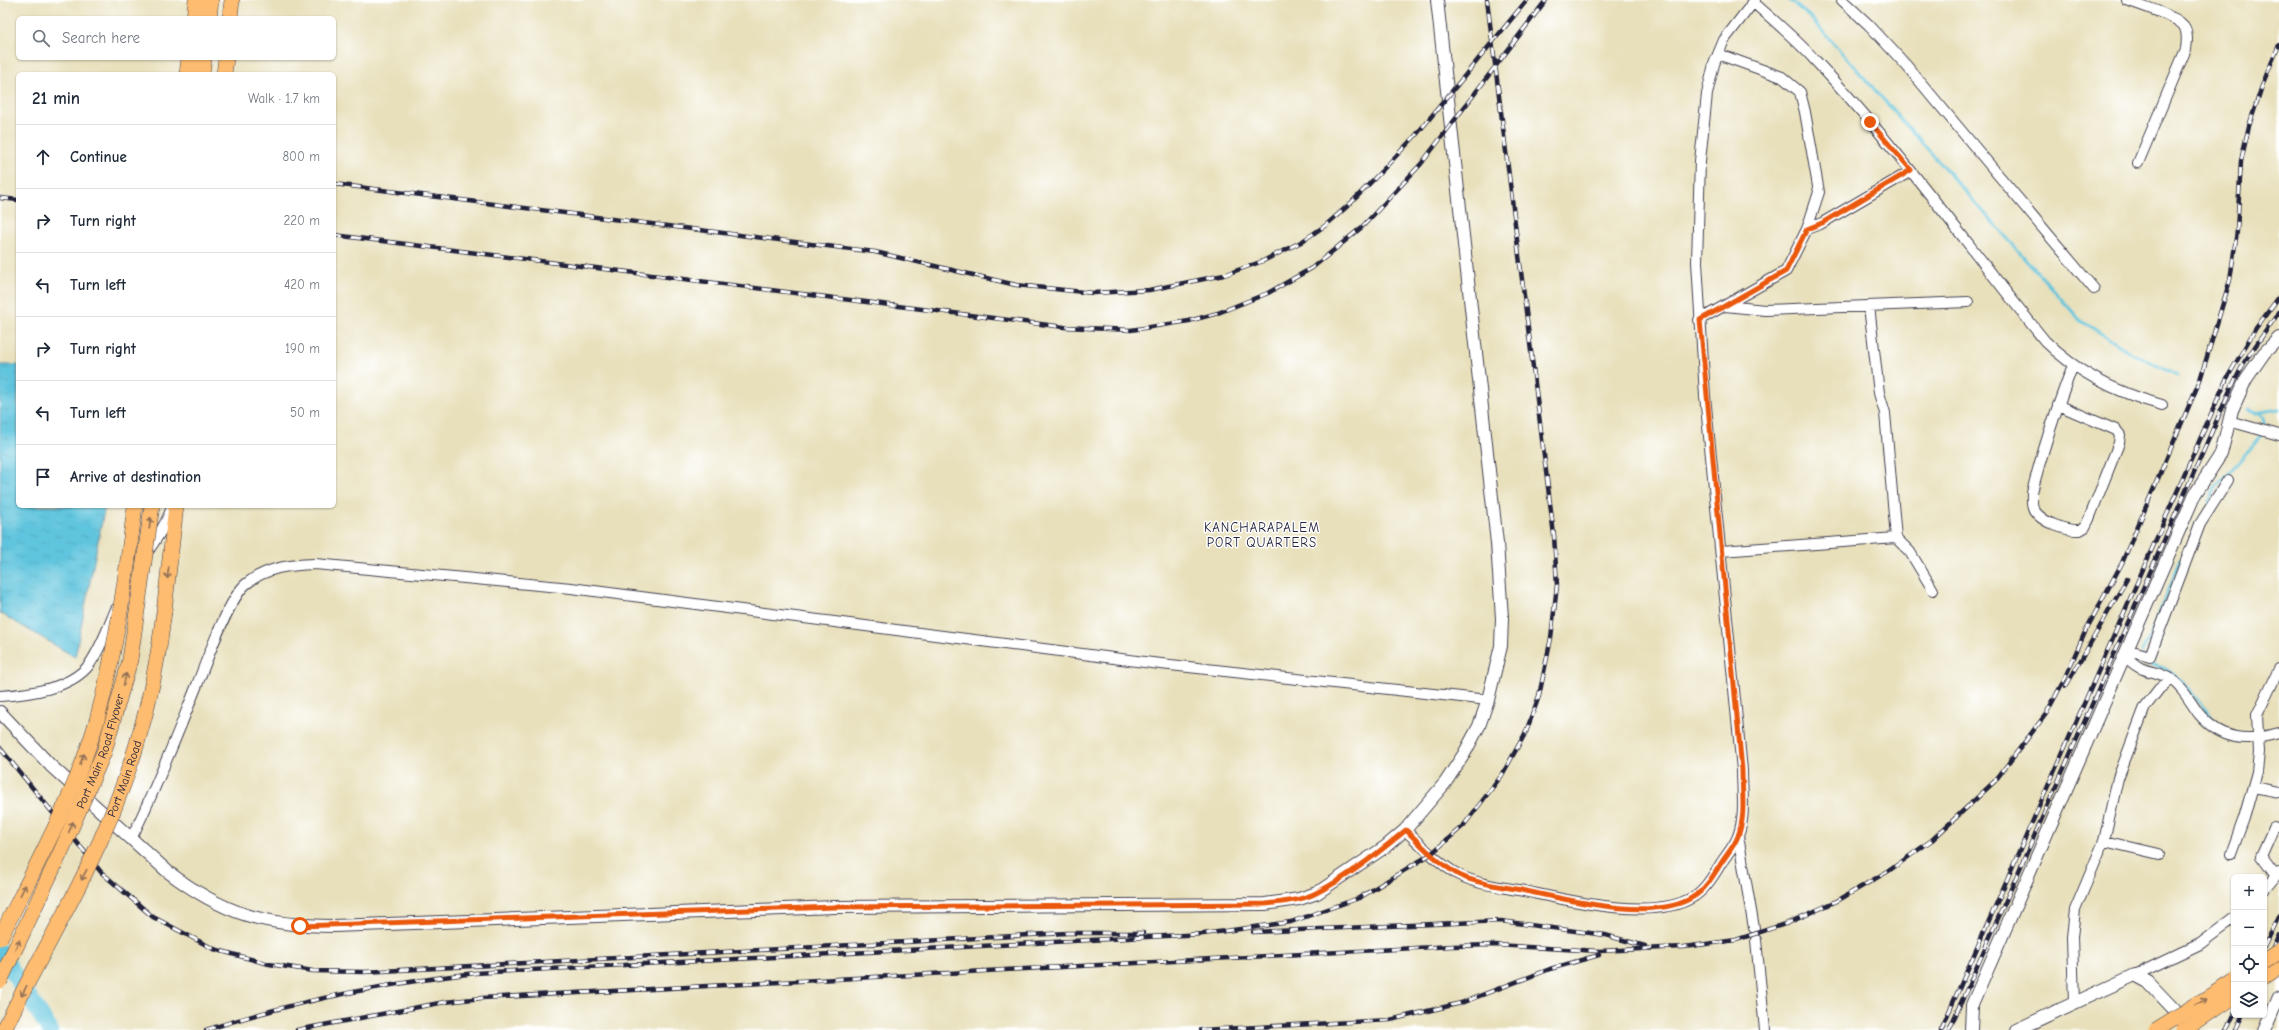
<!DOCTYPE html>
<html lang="en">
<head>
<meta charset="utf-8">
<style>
	:root { --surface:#fff; --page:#f2f2f3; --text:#1f2937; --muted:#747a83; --line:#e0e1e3 }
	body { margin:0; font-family:"Comic Neue",sans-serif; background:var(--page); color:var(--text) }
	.controls { position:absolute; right:12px; bottom:12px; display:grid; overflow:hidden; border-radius:6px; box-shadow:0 1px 3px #0004 }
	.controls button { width:36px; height:36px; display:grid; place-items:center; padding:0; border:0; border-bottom:1px solid var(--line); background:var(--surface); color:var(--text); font:20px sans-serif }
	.stop { position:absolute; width:12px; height:12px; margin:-9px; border:3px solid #ea580c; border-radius:50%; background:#fff }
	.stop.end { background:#ea580c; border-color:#fff; box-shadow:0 1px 4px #0008 }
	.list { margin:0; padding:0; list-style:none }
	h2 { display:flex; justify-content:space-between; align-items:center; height:52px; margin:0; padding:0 16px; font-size:17px }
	h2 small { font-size:13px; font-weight:400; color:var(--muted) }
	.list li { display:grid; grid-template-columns:26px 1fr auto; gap:12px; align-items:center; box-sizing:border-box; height:64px; padding:0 16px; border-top:1px solid var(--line) }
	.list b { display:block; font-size:15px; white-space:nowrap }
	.list em { font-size:13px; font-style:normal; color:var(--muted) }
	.icon { flex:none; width:22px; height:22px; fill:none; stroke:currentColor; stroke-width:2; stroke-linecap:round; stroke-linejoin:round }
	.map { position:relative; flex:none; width:2279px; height:1030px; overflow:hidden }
	.search { position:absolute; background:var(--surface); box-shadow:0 1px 3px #0004; left:16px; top:16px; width:320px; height:44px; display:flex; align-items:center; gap:10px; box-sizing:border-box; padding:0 14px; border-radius:6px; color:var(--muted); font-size:15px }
	.panel { position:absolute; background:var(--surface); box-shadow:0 1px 3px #0004; left:16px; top:72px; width:320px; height:436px; border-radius:6px }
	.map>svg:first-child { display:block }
	.water { fill:url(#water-ripples); stroke:#40738c }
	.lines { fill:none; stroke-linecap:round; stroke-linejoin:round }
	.stream { stroke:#5fc4dd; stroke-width:3 }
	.river { stroke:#5fc4dd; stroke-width:17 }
	.minor-casing { stroke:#403e4e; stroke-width:12 }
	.tertiary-casing { stroke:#403e4e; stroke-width:14 }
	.primary-casing { stroke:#403e4e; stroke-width:16 }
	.minor { stroke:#fff; stroke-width:10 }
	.tertiary { stroke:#fff; stroke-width:12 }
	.primary { stroke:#fdbc70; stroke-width:15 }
	.rail-casing { stroke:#22223b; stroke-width:4.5 }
	.rail { stroke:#fff; stroke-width:3; stroke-dasharray:9; stroke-linecap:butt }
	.primary-bridge-casing { stroke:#403e4e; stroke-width:16; stroke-linecap:butt }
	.primary-bridge { stroke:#fdbc70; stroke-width:15 }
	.oneway { stroke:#906f56 }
	.route { stroke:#ea580c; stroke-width:5 }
	.labels { text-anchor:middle; stroke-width:3; stroke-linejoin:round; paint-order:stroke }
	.street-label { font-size:12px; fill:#22223b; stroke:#fff }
	.neighbourhood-label { font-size:13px; letter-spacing:1px; fill:#22223b; stroke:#fff }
</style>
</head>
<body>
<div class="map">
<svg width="2279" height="1030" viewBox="0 0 2279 1030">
	<defs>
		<pattern id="water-ripples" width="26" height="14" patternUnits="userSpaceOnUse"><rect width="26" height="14" fill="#5fc4dd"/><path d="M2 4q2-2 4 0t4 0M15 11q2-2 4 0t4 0" fill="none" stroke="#52a8bf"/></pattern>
	</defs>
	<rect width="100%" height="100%" fill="#fff"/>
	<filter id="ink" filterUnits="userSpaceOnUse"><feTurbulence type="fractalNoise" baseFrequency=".025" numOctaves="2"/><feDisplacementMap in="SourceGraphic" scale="8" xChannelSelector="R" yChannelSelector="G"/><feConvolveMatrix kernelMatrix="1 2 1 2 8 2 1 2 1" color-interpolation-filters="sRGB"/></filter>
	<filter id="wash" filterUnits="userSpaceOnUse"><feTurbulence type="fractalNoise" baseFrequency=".012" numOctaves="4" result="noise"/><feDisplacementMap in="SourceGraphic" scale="16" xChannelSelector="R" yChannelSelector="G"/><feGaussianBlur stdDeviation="0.9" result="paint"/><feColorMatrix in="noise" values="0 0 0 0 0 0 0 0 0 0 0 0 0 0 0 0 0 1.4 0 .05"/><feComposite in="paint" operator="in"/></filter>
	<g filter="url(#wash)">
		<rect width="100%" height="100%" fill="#e8e0bb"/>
		<!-- water -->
		<path class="water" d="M0 365H18V506H105L75 657 0 613Z"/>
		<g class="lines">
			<!-- stream -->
			<path class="stream" d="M1789 0 1809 16 2080 320 2133 354 2177 375
				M2248 410 2255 413 2279 409
				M2259 413 2263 418 2265 428
				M2209 502 2216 487 2264 433
				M2142 651 2151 634 2181 559
				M2142 656V662L2166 669 2182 681 2217 724"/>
			<!-- river -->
			<path class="river" d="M0 952 50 1030"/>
		</g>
	</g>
	<g filter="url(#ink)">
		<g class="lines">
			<defs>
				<path id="minor" d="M1842 0 1869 25 1906 65 2094 289
					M2127 0C2139 5 2181 17 2185 28 2188 35 2187 42 2186 49L2138 163
					M1753 2C1773 20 1795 38 1813 58 1897 146 1968 246 2045 341 2077 373 2118 393 2162 405
					M1807 229 1822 223 1911 171
					M1725 306 1765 310 1968 302
					M1869 306 1879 393 1885 413 1896 538
					M1699 320 1786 271 1807 229 1819 192 1805 112 1800 92 1782 77 1718 54
					M2058 405 2116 430 2120 435 2119 443 2089 519 2085 527 2080 530C2067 531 2042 523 2034 510 2031 505 2032 498 2032 492 2043 448 2057 407 2073 365
					M2229 421 2279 435
					M2228 480 2200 524 2150 656 2136 652 2125 655C2142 676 2155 668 2172 680 2184 689 2190 702 2199 714 2222 741 2247 742 2279 733
					M1721 551 1896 538 1910 552 1933 590
					M128 583C141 558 161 537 171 510
					M0 696C29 694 70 689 89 665 101 648 108 628 116 609
					M2254 787 2279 792
					M2274 827 2261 856 2276 876
					M1405 830C1422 846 1439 864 1459 875 1479 885 1502 887 1524 891 1567 900 1654 922 1693 897 1705 890 1713 876 1720 865 1726 855 1734 847 1738 836 1746 816 1742 791 1742 770L1705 396 1697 262 1700 161 1707 94 1714 64 1724 40 1755 0
					M1738 836 1754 928
					M131 839C156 789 176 737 197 685 206 662 229 598 246 584 267 567 289 565 315 564L571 588 1152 663 1488 700
					M2104 841 2159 854
					M2231 854 2244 818 2257 772 2259 752 2257 715 2279 669
					M2264 890 2279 872
					M1756 940 1765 1030
					M2135 975 2200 944 2234 918
					M2074 1003 2072 937 2075 910 2104 841 2118 778 2145 707 2159 689 2171 679"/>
				<path id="tertiary" d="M0 712 51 766 167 871C223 914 264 926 334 926L835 907 1265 904 1299 899 1317 893 1385 847 1405 830 1445 783 1464 754 1479 726 1488 700 1501 646 1502 618 1497 543 1437 0
					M1971 1030 1972 1005 2195 494 2221 454 2232 410 2246 379 2264 353 2279 338
					M2016 1030 2135 975 2148 982 2186 1022
					M2265 1030 2279 998"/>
				<path id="primary" d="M194 18 196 0
					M209 18 211 0
					M230 18 232 0
					M187 74 189 58
					M202 74 204 58
					M224 74 226 58
					M164 612 176 506
					M2264 977 2279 967"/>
			</defs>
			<!-- minor casing -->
			<use href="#minor" class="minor-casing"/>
			<!-- tertiary casing -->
			<use href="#tertiary" class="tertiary-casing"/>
			<!-- primary casing -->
			<use href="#primary" class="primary-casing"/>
			<!-- minor -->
			<use href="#minor" class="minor"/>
			<!-- tertiary -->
			<use href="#tertiary" class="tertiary"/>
			<!-- primary -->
			<use href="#primary" class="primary"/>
			<defs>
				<path id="rail" d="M334 184 875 252 1016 285 1093 293 1149 290 1224 275 1263 261 1301 242 1326 225 1351 203 1416 135 1527 0
					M0 198 18 200
					M334 235 1064 327 1131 330 1189 321 1218 313 1268 293 1312 268 1362 227 1421 164 1546 0
					M2066 686 2127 579
					M0 748 101 872 153 917 214 949 269 964 313 971 364 972 1067 933H1143
					M1253 932 1501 921 1605 935 1645 946
					M2264 947 2279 915
					M2264 968 2279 935
					M206 1030C294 1001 383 984 475 973L1203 934 1291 922 1359 898 1431 854 1464 825 1502 775 1526 732 1539 696 1551 638 1557 585 1554 535 1487 0
					M297 1030 445 1002 482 998 1453 946 1495 945 1599 951 1684 947 1736 940 1788 923 1837 901 1890 870 1932 840 1995 781 2046 714 2063 682 2086 630 2122 563 2200 380 2230 280 2237 231 2241 161 2249 126 2263 83 2279 45
					M1201 1030 1390 1020 1461 1003 1550 969 1599 955
					M1941 1030 2226 380 2256 328 2279 297
					M1949 1030 2231 388 2245 361 2279 312
					M2226 1030 2234 1013
					M2236 1030 2242 1015"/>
			</defs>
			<!-- rail casing -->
			<use href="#rail" class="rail-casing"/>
			<!-- rail -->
			<use href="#rail" class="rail"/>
			<defs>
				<g id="primary-bridge">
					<path d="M0 938C35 867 75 796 97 720 116 650 126 578 135 506"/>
					<path d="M2264 962 2279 952"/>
					<path id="s1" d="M0 981 63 847 104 752 130 660 152 506"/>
					<path id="s2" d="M4 1030C29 976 60 925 86 871 128 786 153 706 164 612"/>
					<path d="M2156 1030 2234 981"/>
					<path d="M2184 1030 2234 996"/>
				</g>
			</defs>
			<!-- primary-bridge casing -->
			<use href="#primary-bridge" class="primary-bridge-casing"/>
			<!-- primary-bridge -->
			<use href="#primary-bridge" class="primary-bridge"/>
		</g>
		<!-- one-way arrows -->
		<defs><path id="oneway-shaft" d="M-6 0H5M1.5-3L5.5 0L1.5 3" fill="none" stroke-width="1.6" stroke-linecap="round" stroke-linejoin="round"/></defs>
		<g class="oneway">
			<use href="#oneway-shaft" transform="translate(150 523) rotate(-83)"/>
			<use href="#oneway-shaft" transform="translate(168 573) rotate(97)"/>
			<use href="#oneway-shaft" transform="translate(125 679) rotate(-76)"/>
			<use href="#oneway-shaft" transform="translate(82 759) rotate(-70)"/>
			<use href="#oneway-shaft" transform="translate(71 827) rotate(-67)"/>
			<use href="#oneway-shaft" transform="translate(84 875) rotate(117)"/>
			<use href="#oneway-shaft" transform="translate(23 890) rotate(-64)"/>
			<use href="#oneway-shaft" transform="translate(17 945) rotate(-65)"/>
			<use href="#oneway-shaft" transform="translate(24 991) rotate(117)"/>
			<use href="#oneway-shaft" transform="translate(2201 1002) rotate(-32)"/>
		</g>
	</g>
	<g class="lines" filter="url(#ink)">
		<!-- route -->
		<path class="route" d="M300 926 835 907 1265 904C1282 902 1302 901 1318 892 1348 877 1379 852 1406 830 1422 846 1439 864 1459 875 1478 884 1500 886 1521 890 1565 899 1653 923 1693 897 1705 890 1713 876 1720 865 1726 855 1734 847 1738 836 1746 816 1742 791 1742 770L1700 320 1786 271 1807 229 1822 223 1911 170 1870 122"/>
	</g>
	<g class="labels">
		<!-- street labels -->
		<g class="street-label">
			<text dy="4" stroke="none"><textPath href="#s1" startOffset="251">Port Main Road Flyover</textPath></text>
			<text dy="4" stroke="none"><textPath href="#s2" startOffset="279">Port Main Road</textPath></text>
		</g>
		<!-- neighbourhood labels -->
		<g class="neighbourhood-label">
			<text x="1262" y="532">KANCHARAPALEM<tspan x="1262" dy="15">PORT QUARTERS</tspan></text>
		</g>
	</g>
</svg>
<div class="controls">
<button>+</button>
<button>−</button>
<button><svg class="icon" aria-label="locate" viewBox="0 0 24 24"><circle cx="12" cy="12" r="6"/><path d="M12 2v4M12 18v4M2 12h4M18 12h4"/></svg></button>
<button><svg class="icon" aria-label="layers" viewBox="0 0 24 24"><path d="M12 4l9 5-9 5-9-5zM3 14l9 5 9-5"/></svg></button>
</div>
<div class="stop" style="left:300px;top:926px"></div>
<div class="stop end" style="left:1870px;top:122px"></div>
<div class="search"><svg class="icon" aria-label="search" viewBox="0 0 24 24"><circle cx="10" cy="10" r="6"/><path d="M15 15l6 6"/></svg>Search here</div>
<section class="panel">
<h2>21 min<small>Walk · 1.7 km</small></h2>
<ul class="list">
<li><svg class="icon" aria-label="ahead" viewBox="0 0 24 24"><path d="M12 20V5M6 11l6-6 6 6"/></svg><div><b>Continue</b></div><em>800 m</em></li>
<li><svg class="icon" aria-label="right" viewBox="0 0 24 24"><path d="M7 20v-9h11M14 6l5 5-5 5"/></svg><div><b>Turn right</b></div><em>220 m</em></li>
<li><svg class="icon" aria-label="left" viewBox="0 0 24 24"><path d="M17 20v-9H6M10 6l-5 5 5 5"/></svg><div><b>Turn left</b></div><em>420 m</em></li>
<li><svg class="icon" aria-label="right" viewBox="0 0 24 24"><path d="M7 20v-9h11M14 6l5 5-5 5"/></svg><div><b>Turn right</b></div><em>190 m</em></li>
<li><svg class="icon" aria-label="left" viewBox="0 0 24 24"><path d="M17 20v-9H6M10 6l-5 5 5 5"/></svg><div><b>Turn left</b></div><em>50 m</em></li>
<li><svg class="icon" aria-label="arrive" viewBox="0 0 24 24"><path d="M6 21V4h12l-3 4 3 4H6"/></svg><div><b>Arrive at destination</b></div></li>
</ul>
</section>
</div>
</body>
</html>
